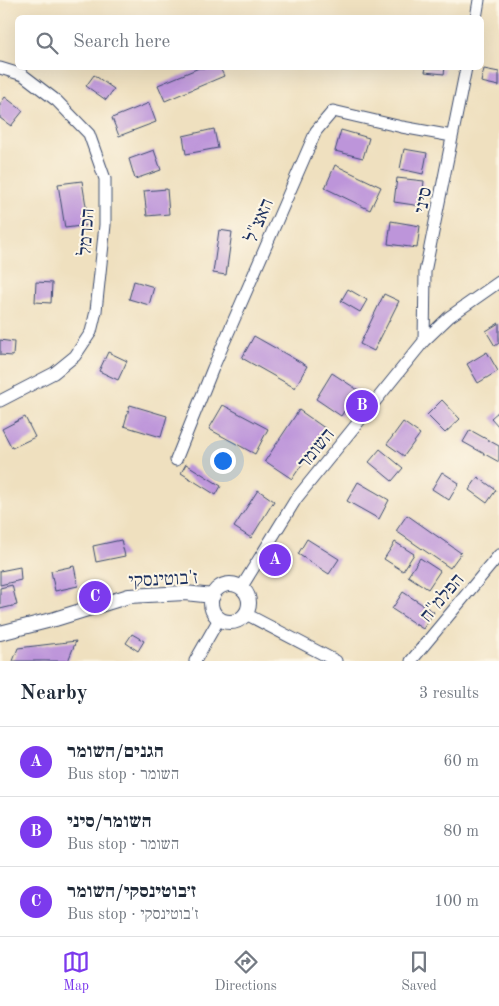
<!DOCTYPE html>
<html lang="en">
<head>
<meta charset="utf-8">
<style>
	:root { --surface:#fff; --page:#f6f6f7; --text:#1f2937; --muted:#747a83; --line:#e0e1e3; --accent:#7c3aed }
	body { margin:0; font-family:"Old Standard TT","Frank Ruhl Libre",serif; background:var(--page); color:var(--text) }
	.you { position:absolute; left:222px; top:460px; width:18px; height:18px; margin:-12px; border:4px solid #fff; border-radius:50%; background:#1a73e8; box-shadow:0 0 0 8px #1a73e833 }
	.badge { display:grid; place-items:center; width:32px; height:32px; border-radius:50%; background:var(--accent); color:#fff; font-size:16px; font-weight:700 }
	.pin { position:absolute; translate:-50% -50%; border:2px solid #fff; box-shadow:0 1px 5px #0006 }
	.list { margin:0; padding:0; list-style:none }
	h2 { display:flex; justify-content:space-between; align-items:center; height:65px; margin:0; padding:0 20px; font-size:21px }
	h2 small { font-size:16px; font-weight:400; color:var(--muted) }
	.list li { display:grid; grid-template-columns:32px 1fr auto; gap:15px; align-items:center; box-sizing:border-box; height:70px; padding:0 20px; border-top:1px solid var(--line) }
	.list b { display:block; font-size:19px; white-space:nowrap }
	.list p { margin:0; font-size:16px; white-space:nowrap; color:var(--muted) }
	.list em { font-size:16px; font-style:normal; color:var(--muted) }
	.icon { flex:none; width:28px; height:28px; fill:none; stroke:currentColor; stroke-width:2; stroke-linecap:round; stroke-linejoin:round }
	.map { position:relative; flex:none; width:499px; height:661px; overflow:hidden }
	.search { position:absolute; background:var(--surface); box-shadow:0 5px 20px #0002; left:15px; right:15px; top:15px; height:55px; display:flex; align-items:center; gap:12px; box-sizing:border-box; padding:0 18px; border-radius:8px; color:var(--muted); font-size:19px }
	.sheet { height:275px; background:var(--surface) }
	nav { display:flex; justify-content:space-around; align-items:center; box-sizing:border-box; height:70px; border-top:1px solid var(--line); background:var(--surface); font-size:14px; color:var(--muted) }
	nav a { display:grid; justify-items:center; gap:2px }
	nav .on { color:var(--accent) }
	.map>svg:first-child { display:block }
	.building { fill:#bd95da }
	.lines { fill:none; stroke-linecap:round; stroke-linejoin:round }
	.minor-casing { stroke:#3b4a6d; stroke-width:13 }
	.tertiary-casing { stroke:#3b4a6d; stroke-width:16 }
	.minor { stroke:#fff; stroke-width:11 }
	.tertiary { stroke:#fff; stroke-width:14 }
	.labels { text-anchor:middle; stroke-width:4; stroke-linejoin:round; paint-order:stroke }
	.street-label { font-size:19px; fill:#1b2f5e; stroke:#fcf5e5 }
</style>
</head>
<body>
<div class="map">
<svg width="499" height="661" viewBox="0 0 499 661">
	<rect width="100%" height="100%" fill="#fcf5e5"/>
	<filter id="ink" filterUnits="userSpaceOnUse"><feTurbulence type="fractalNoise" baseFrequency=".02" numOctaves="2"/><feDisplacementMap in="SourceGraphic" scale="10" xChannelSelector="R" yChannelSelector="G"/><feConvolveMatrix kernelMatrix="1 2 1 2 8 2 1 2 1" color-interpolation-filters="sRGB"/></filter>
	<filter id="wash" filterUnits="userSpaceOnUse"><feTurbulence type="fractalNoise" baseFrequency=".0096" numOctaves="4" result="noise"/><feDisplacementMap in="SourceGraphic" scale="20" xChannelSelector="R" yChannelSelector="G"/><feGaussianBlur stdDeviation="1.12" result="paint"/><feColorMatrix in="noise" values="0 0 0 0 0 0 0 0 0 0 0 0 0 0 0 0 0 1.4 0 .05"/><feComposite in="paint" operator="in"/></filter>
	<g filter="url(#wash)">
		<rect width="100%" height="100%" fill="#efe0bf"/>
		<g id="blocks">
			<!-- building -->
			<path class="building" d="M199 68H220L224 76 165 101 158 85Z
				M426 68H445L444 74 425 72Z
				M484 69 499 72V86L481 82Z
				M94 75 114 89 106 100 86 86Z
				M5 97 23 111 11 126 0 118V104Z
				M149 103 156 122 119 136 112 118Z
				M214 129 218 148 186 154 183 136Z
				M341 130 369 138 363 158 335 151Z
				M404 149 427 153 423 174 400 169Z
				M154 150 161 170 135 179 129 159Z
				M335 165 381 187 370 210 325 188Z
				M397 178 424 181 421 206 394 202Z
				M82 181 89 225 65 228 58 184Z
				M167 189 169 214 147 216 144 191Z
				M391 221 420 226 417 248 388 244Z
				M219 230 232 232 226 275 213 273Z
				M134 281 154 287 149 305 129 299Z
				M36 282 52 283 51 303 35 302Z
				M348 289 367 300 360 312 341 301Z
				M384 294 399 301 374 351 360 344Z
				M499 323V343L495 346 486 331Z
				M254 336 307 366 295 388 242 358Z
				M0 340 14 342 13 356 0 355Z
				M108 352 127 361 118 380 99 371Z
				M487 352 498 371 478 383 467 364Z
				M332 373 358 390 341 416 316 399Z
				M442 400 460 419 445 433 427 415Z
				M130 405 167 416 161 437 124 426Z
				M223 405 268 429 255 454 209 429Z
				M299 410 326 429 292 479 265 461Z
				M499 411V427L491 418Z
				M25 417 35 437 12 448 2 429Z
				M403 422 420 434 404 456 387 444Z
				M470 430 499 446V462L463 442Z
				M380 449 403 468 392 481 369 462Z
				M186 464 221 486 216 495 181 473Z
				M442 472 459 483 449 500 432 489Z
				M478 477 496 490 487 503 469 490Z
				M358 482 389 500 379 519 347 501Z
				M258 490 274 501 251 538 234 527Z
				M407 515 461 553 450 568 396 531Z
				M307 539 339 559 329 574 298 554Z
				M121 540 125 556 96 562 93 546Z
				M395 542 414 554 403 571 384 559Z
				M420 558 440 571 428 589 408 576Z
				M74 566 78 586 55 591 51 571Z
				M20 567 21 580 0 585V571Z
				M12 585 17 605 0 609V588Z
				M403 592 434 612 423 629 392 609Z
				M132 634 144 641 138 651 126 643Z
				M76 641 68 661H13L18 648Z"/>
		</g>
	</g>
	<g filter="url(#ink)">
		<use href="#blocks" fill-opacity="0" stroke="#3b4a6d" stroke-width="1"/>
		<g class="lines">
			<defs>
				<path id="minor" d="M476 18 479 0
					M0 68 23 75 57 101 89 134 105 179V225L96 311 91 332 75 356 54 373 0 401
					M424 341 425 272 466 68
					M176 460 213 368 316 131 333 111 402 127 452 136
					M241 588 296 499 424 341 449 317 499 282
					M246 614 336 661
					M195 661 219 619
					M411 661 499 555"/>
				<path id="tertiary" d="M211 603a19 19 0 1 1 38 0a19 19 0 1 1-38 0Z
					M0 633 55 619 129 596 185 593 213 596"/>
			</defs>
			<!-- minor casing -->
			<use href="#minor" class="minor-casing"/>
			<!-- tertiary casing -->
			<use href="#tertiary" class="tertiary-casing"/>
			<!-- minor -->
			<use href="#minor" class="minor"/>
			<!-- tertiary -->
			<use href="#tertiary" class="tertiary"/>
		</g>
	</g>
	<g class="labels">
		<!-- street labels -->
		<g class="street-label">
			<text transform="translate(422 200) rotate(-79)" y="7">סיני</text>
			<text transform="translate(258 220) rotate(-67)" y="7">האצ"ל</text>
			<text transform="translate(85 232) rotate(-86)" y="7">הכרמל</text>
			<text transform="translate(315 448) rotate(-51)" y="7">השומר</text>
			<text transform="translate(163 578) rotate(-3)" y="7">ז'בוטינסקי</text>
			<text transform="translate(441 597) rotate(-50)" y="7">הפלמ"ח</text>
		</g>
	</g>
</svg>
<div class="you"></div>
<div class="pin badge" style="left:275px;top:560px">A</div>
<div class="pin badge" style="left:362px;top:406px">B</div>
<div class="pin badge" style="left:95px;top:597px">C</div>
<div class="search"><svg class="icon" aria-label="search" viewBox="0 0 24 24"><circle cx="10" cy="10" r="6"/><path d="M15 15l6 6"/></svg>Search here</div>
</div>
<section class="sheet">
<h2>Nearby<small>3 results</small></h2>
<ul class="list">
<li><span class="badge">A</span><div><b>הגנים/השומר</b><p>Bus stop · השומר</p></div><em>60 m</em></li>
<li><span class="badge">B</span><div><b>השומר/סיני</b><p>Bus stop · השומר</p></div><em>80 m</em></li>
<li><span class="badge">C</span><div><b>ז׳בוטינסקי/השומר</b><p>Bus stop · ז'בוטינסקי</p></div><em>100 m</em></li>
</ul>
</section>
<nav>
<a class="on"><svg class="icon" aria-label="map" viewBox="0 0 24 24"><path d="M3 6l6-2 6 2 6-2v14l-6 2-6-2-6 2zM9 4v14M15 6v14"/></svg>Map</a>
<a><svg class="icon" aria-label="directions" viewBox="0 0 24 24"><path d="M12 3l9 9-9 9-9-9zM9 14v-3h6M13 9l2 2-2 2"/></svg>Directions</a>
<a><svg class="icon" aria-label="saved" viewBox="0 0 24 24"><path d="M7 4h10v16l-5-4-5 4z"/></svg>Saved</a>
</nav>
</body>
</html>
